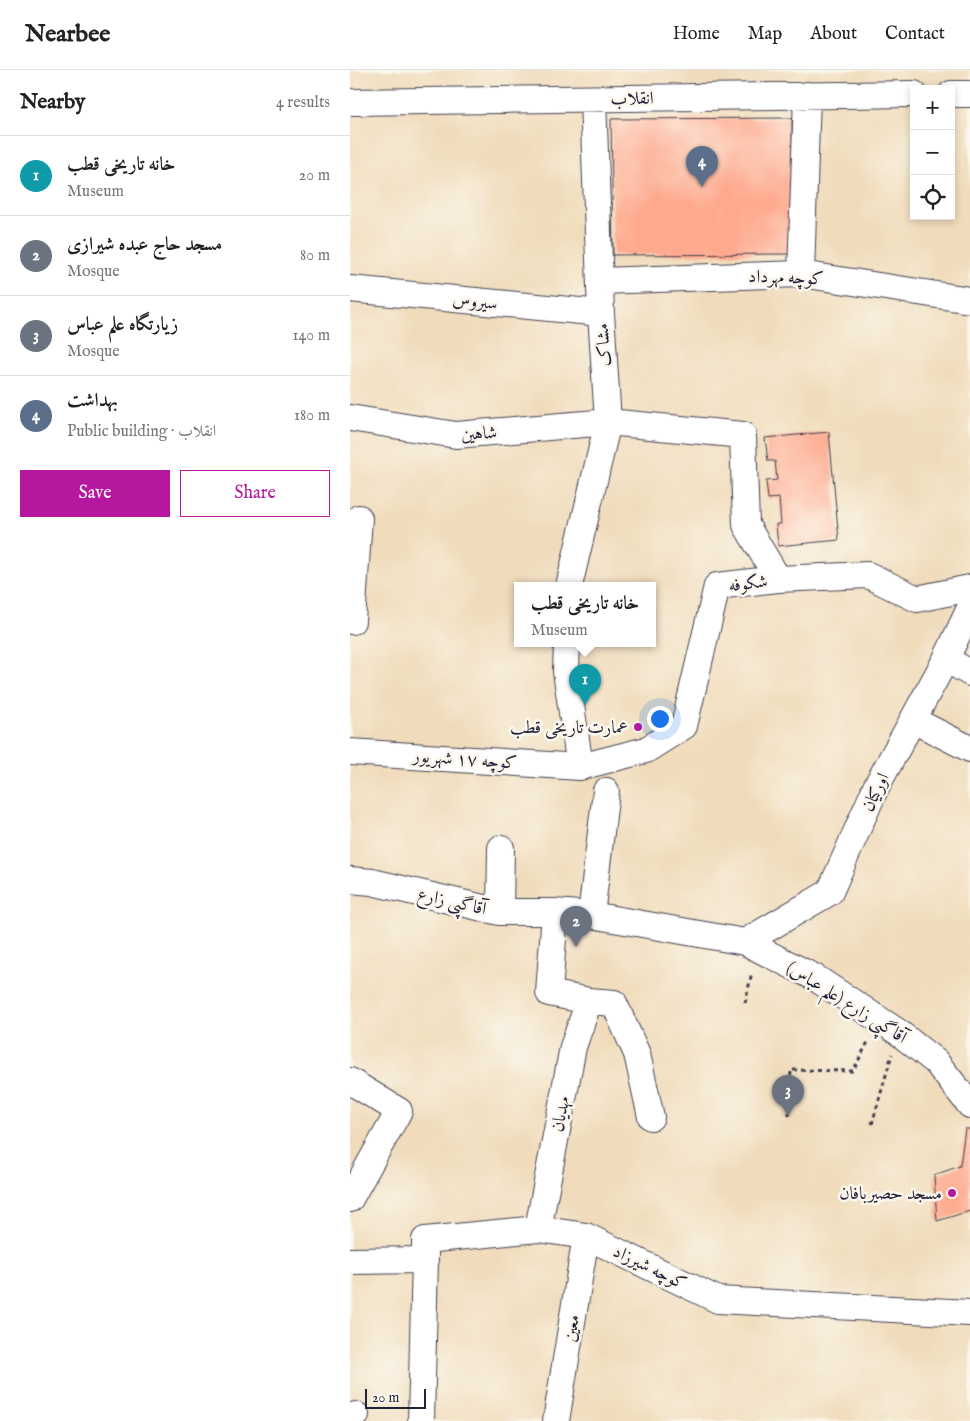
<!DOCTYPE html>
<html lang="en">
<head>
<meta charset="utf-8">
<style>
	:root { --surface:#fff; --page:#f2f2f2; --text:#222; --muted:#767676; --line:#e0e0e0; --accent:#b5179e }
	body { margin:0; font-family:"IM FELL English",Amiri,serif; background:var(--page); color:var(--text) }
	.controls { position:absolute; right:15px; top:15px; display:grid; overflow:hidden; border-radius:0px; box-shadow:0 2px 8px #0003 }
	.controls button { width:45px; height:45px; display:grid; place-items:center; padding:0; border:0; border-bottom:1px solid var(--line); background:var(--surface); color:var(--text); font:25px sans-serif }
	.scale { position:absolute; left:15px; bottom:12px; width:61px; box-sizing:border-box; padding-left:5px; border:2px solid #22223b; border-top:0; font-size:14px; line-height:18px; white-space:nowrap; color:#22223b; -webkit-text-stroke:4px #fbf7ec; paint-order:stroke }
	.you { position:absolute; left:309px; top:648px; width:18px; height:18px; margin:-12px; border:4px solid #fff; border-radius:50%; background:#1a73e8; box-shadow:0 0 0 8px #1a73e833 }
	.badge { display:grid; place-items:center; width:32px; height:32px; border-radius:50%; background:var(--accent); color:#fff; font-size:16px; font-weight:700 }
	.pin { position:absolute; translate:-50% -41px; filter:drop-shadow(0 1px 2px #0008) }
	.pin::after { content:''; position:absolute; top:26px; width:18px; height:15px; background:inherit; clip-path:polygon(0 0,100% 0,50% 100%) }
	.popup { position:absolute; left:164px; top:512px; width:142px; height:65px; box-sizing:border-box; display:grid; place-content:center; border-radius:0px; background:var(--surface); filter:drop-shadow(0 1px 4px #0005); font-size:16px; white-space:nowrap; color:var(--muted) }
	.popup b { font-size:19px; color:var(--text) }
	.popup::after { content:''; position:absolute; left:50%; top:100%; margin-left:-10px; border:10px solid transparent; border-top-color:var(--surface) }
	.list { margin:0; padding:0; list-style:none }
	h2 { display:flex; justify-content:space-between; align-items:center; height:65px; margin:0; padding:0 20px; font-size:21px }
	h2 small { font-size:16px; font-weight:400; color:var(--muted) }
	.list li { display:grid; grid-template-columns:32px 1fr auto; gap:15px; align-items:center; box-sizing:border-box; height:80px; padding:0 20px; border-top:1px solid var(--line) }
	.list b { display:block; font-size:19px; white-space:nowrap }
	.list p { margin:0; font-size:16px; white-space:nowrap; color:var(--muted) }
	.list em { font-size:16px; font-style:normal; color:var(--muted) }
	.actions { display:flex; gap:10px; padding:15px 20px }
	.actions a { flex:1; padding:11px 0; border:1px solid var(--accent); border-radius:0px; text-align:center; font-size:18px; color:var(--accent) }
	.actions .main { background:var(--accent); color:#fff }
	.icon { flex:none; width:28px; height:28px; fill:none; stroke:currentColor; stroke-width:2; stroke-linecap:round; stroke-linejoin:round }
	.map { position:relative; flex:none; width:620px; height:1351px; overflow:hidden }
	header { display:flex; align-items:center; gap:30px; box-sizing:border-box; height:70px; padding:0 25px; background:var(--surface); border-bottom:1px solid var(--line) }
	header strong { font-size:24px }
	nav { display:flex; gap:28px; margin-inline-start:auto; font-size:18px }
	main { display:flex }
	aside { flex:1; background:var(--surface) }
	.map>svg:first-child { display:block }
	.building { fill:#fea98d }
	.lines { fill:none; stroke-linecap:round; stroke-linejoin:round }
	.minor-casing { stroke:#413e4e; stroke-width:28 }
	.path { stroke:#413e4e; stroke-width:3; stroke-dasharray:4 4; stroke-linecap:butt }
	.minor { stroke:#fff; stroke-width:26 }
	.poi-dot { fill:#b5179e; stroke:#fbf7ec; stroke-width:2 }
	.labels { text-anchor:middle; stroke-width:5; stroke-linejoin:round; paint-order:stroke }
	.street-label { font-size:18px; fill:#22223b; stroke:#fbf7ec }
	.poi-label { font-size:18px; fill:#22223b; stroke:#fbf7ec; text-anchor:end }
</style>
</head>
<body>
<header>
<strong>Nearbee</strong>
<nav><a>Home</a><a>Map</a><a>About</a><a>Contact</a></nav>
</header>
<main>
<aside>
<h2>Nearby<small>4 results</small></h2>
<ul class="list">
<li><span class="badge" style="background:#0f9aa8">1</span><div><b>خانه تاریخی قطب</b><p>Museum</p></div><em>20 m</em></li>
<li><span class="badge" style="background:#6b7280">2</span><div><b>مسجد حاج عبده شیرازی</b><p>Mosque</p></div><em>80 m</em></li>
<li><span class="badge" style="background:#6b7280">3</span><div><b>زيارتگاه علم عباس</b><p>Mosque</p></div><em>140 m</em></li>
<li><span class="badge" style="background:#5c6f8a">4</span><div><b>بهداشت</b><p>Public building · انقلاب</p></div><em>180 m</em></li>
</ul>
<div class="actions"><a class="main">Save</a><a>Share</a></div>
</aside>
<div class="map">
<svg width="620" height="1351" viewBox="0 0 620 1351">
	<rect width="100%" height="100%" fill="#fbf7ec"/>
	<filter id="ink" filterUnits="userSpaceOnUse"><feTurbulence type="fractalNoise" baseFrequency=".02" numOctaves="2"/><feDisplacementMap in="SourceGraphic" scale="10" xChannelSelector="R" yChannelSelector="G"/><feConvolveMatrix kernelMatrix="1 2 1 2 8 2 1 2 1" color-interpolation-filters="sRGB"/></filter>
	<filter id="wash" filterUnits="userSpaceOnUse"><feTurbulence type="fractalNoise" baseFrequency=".0096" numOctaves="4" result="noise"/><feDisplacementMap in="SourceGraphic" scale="20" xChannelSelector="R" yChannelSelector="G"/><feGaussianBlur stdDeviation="1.12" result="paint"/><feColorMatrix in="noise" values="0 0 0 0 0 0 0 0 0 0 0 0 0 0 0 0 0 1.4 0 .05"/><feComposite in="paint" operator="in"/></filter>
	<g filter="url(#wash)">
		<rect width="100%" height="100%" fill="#f0dcbb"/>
		<g id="blocks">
			<!-- building -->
			<path class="building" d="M442 48 443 184 263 185 261 49Z
				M479 362 489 470 428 476 426 454H431L429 428 418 429 416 411 427 410 425 391H418L415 368Z
				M615 1059H620V1141L587 1151 584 1105 610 1096Z"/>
		</g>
	</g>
	<g filter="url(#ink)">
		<use href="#blocks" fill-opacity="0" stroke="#413e4e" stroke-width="1"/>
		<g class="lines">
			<defs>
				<path id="minor" d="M601 24H620
					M0 32 564 24
					M451 204 457 25
					M250 211 451 204 620 230
					M0 219 251 243
					M0 348 106 365 258 352 393 365 396 455 428 509
					M219 516 258 352 251 243 243 29
					M0 551H2L9 448
					M217 574 216 601 230 697
					M596 589 620 603
					M563 650 620 679
					M0 682 230 697 296 680 334 656 367 516 428 509 518 505 567 529 620 518
					M0 810 22 812 150 842H205L241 845 395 872 464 907 548 962 586 992 620 1035
					M150 842 151 778
					M205 842 199 923 239 931 264 933 287 984 301 1047
					M241 845 256 721
					M395 872 480 822 526 717 596 589 620 538
					M0 1011 49 1041 0 1129
					M188 1159 223 977 239 931
					M0 1191 75 1190V1170L188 1159 236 1166 368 1230 620 1243
					M0 1346 6 1345
					M71 1351 75 1190
					M206 1351 236 1166"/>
			</defs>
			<!-- minor casing -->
			<use href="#minor" class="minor-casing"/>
			<!-- path -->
			<path class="path" d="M395 933 402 902
				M439 1046 441 1000 503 1001 519 970
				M522 1054 542 984"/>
			<!-- minor -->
			<use href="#minor" class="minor"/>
		</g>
	</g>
	<!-- markers -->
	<g class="poi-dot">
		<circle cx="288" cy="657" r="5"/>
		<circle cx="602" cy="1123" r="5"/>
	</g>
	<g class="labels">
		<!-- street labels -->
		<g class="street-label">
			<text transform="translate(282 28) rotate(-1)" y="6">انقلاب</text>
			<text transform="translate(436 207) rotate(2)" y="6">کوچه مهرداد</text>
			<text transform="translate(125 231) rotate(6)" y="6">سیروس</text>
			<text transform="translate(253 275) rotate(-94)" y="6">مشاک</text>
			<text transform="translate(129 363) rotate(-4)" y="6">شاهین</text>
			<text transform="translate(398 513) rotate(-7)" y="6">شکوفه</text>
			<text transform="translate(115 689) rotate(4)" y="6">کوچه ۱۷ شهریور</text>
			<text transform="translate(525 722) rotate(-64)" y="6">اورکیان</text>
			<text transform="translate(102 831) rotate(13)" y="6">آقاگپی زارع</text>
			<text transform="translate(497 932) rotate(32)" y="6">آقاگپی زارع (علم عباس)</text>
			<text transform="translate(210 1044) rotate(-79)" y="6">مهدیان</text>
			<text transform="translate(300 1197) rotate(26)" y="6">کوچه شیرزاد</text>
			<text transform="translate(221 1258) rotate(-81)" y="6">معین</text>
		</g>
		<!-- poi labels -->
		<g class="poi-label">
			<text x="278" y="663">عمارت تاریخی قطب</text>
			<text x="592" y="1129">مسجد حصیربافان</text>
		</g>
	</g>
</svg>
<div class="controls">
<button>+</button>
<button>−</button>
<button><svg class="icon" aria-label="locate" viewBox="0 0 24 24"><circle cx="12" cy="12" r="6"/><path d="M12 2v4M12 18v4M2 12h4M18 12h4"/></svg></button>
</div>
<div class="scale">20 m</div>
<div class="you"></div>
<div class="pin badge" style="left:235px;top:635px;background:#0f9aa8">1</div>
<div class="popup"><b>خانه تاریخی قطب</b>Museum</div>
<div class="pin badge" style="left:226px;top:877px;background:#6b7280">2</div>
<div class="pin badge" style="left:438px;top:1046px;background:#6b7280">3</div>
<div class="pin badge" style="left:352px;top:117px;background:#5c6f8a">4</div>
</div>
</main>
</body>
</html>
